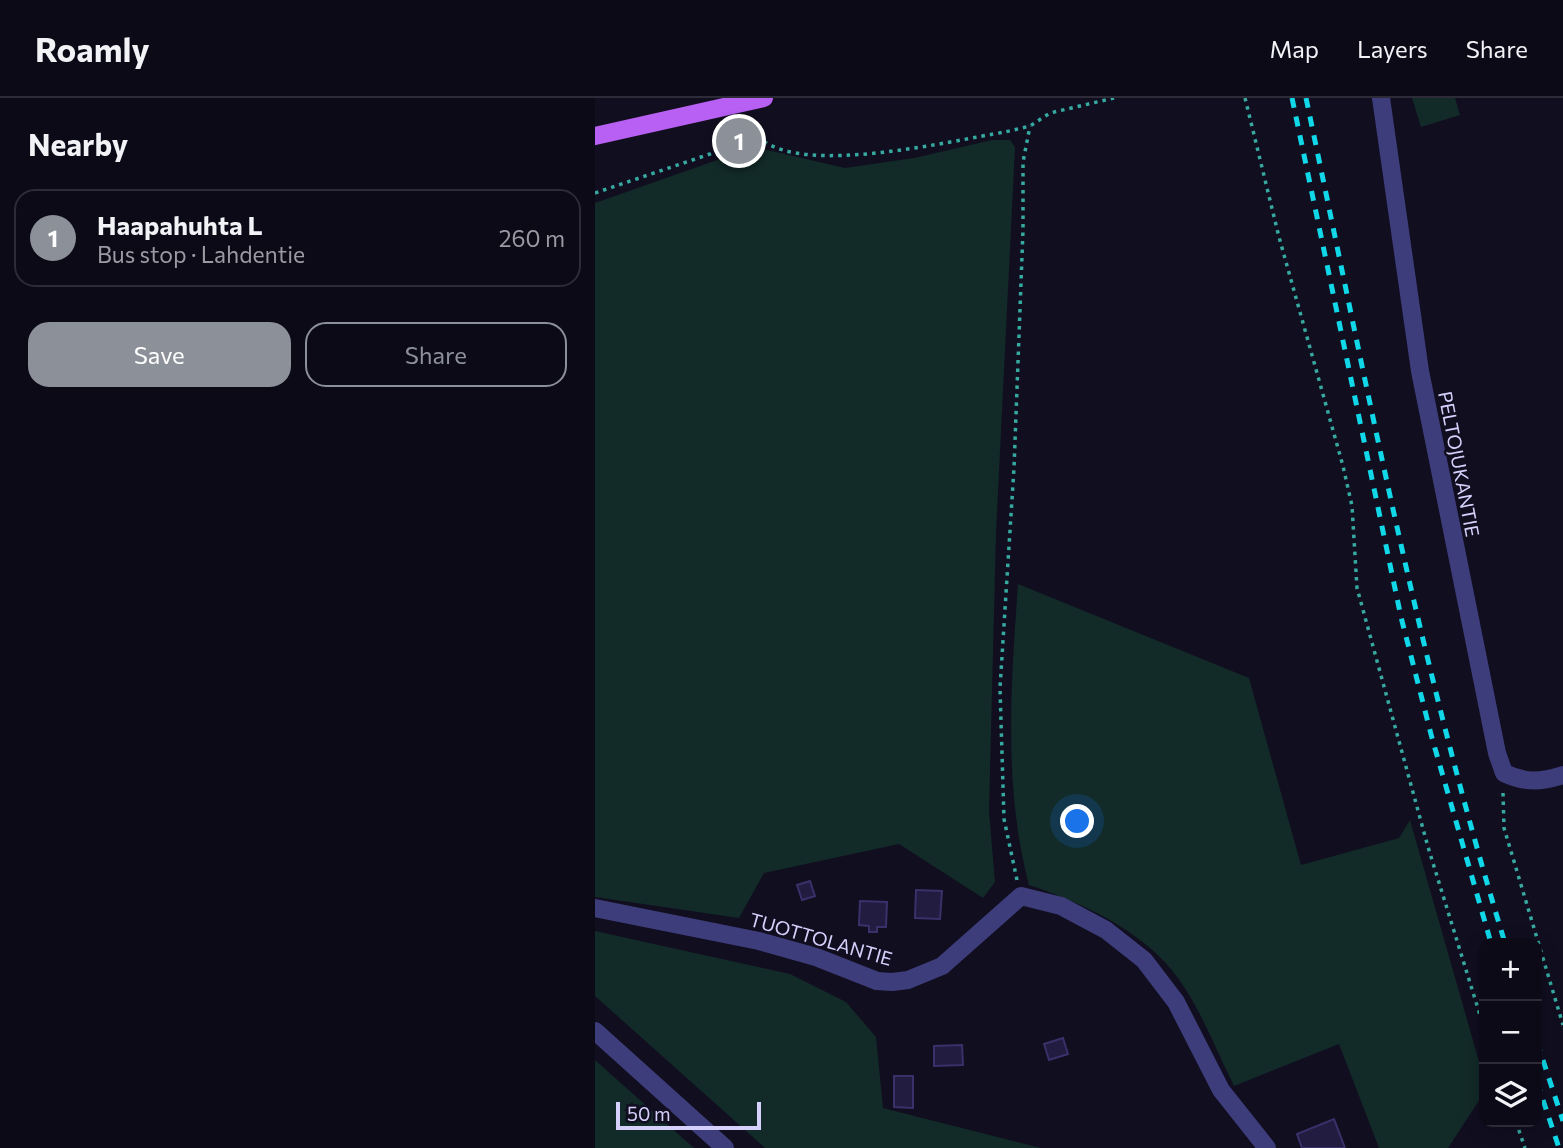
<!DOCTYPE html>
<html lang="en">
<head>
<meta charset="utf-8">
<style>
	:root { --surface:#0d0a18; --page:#1b1825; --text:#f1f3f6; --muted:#9a9aa2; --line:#2d2b37; --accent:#8c9099 }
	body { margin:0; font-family:Commissioner,sans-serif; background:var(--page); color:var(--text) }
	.controls { position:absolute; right:21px; bottom:21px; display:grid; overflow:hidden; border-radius:14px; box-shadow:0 4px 18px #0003 }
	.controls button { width:63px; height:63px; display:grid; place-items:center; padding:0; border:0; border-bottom:2px solid var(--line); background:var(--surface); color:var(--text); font:35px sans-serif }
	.scale { position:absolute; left:21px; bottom:18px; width:145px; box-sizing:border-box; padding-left:7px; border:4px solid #d5d1fc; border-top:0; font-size:19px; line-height:24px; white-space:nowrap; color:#d5d1fc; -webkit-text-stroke:5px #110e20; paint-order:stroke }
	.you { position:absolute; left:483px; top:724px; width:24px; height:24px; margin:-18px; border:5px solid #fff; border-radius:50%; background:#1a73e8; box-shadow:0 0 0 10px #1a73e833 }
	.badge { display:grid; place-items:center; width:46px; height:46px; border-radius:50%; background:var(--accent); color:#fff; font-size:23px; font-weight:700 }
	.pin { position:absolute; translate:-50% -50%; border:4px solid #fff; box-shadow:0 2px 7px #0006 }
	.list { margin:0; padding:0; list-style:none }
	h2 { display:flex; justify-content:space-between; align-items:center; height:91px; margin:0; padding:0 28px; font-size:30px }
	h2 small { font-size:23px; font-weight:400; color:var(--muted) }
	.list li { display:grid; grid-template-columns:46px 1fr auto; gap:21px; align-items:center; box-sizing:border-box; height:98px; margin:0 14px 14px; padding:0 14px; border:2px solid var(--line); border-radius:21px }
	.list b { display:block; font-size:26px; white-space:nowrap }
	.list p { margin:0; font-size:23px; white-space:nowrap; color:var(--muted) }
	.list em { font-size:23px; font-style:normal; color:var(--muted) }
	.actions { display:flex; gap:14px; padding:21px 28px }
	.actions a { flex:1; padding:16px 0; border:2px solid var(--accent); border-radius:21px; text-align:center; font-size:24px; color:var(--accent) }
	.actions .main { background:var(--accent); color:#fff }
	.icon { flex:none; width:38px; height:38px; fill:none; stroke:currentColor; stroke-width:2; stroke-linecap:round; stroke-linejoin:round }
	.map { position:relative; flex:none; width:968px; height:1050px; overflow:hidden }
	header { display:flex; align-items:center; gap:42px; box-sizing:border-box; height:98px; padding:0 35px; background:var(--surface); border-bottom:2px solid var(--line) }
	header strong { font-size:33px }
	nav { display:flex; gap:38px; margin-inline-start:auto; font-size:24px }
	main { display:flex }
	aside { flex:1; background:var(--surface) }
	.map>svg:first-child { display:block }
	.green { fill:#122a28 }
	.building { fill:#221c40; stroke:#3a306a; stroke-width:2 }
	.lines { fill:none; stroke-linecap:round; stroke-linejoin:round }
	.path { stroke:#36aaa0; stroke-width:3.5; stroke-dasharray:3.5 5; stroke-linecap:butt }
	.minor { stroke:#3e3d7c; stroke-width:18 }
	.major { stroke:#b960f4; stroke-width:18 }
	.rail { stroke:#10d8e8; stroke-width:5; stroke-dasharray:10 9; stroke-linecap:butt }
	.labels { text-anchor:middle; stroke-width:5; stroke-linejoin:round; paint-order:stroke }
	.street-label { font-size:19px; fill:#d5d1fc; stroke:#110e20 }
</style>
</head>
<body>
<header>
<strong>Roamly</strong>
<nav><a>Map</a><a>Layers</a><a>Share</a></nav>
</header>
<main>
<aside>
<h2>Nearby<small></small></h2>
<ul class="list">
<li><span class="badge">1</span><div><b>Haapahuhta L</b><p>Bus stop · Lahdentie</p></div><em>260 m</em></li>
</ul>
<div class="actions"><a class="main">Save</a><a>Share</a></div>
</aside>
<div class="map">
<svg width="968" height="1050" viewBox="0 0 968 1050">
	<rect width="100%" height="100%" fill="#110e20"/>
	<!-- green -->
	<path class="green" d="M817 0H860L865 17 826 29Z
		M397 42H415L420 49 401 435 394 713 400 784 388 800 304 746 169 775 144 820 0 799V105L159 49 250 70 319 60Z
		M423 486 654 580 706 767 804 740 815 722 889 981V995L853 1050H784L744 946 639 988C623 956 610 922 591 892 558 837 493 807 434 787 408 690 416 586 423 486Z
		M0 833 195 876 251 904 281 939 288 1010 446 1050H170L0 898Z
		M0 962 99 1050H0Z"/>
	<!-- building -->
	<path class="building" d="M215 783 220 798 207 802 202 787Z
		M321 792 347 793 345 821 320 820Z
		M265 803 292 804 291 829H282V834H274V828L264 827Z
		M468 940 473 956 454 962 449 946Z
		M367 947 368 967 339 968V948Z
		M299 978H318V1010L299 1009Z
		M739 1021 750 1050H707L702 1036Z"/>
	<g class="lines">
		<!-- path -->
		<path class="path" d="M650 0 684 139 748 368 757 408 762 490 833 749 889 930
			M156 22C159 28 162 37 166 41 210 78 355 43 410 34L435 28 455 15 519 0
			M0 95 115 56 144 43 166 41
			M908 695 909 730 968 927
			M422 782 409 721 405 590 419 370 428 132V64L435 28
			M921 1024 930 1050"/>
		<!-- minor -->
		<path class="minor" d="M786 0 825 273 902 655 909 675C930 685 946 684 968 677
			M0 810 164 843 221 859 282 883 297 884 313 882 347 868 426 798 466 808 511 832 549 862 581 904 626 992 672 1050
			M0 933 130 1050"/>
		<!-- major -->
		<path class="major" d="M0 38 169 0"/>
		<!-- rail -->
		<path class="rail" d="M697 0 806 519 837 640 896 845
			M711 0C771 284 825 568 910 845
			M942 944 968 1023
			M942 984 964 1050"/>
	</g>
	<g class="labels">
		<!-- street labels -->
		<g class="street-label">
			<text transform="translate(864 366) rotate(79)" y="7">PELTOJUKANTIE</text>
			<text transform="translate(226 841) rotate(16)" y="7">TUOTTOLANTIE</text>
		</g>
	</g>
</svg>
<div class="controls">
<button>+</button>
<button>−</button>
<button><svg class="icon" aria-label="layers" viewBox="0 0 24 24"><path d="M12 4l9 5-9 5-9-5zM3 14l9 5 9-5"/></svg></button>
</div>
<div class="scale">50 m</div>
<div class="you"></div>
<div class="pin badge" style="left:144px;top:43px">1</div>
</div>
</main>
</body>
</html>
